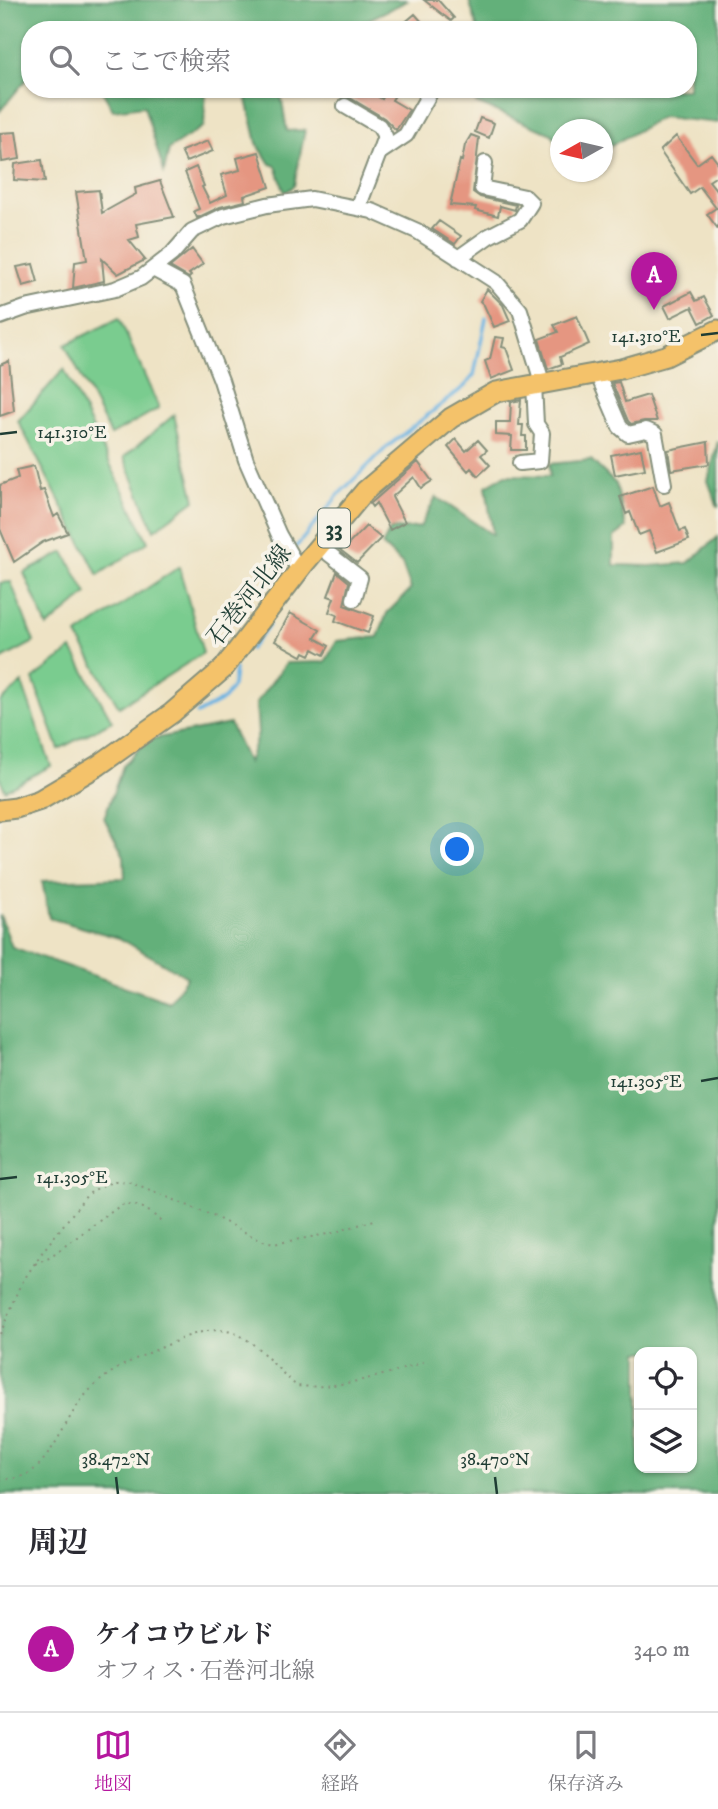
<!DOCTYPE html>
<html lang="ja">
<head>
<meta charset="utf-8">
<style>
	:root { --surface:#fff; --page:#f7f7f7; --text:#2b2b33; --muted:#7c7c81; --line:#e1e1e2; --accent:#b5179e }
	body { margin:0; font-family:"IM FELL DW Pica","Noto Serif JP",serif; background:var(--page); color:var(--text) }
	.controls { position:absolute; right:21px; bottom:21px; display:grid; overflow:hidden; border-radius:14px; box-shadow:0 2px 5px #0004 }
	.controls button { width:63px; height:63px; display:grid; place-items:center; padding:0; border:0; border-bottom:2px solid var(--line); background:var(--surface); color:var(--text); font:35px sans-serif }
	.compass { position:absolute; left:550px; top:119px; width:63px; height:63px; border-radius:50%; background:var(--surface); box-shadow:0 2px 5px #0004; rotate:262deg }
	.you { position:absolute; left:458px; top:850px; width:24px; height:24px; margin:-18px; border:5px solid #fff; border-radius:50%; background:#1a73e8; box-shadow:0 0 0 10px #1a73e833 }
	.badge { display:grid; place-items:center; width:46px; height:46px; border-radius:50%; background:var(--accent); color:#fff; font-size:23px; font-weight:700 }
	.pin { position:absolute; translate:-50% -58px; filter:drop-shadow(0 2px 4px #0008) }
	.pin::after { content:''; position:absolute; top:37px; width:24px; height:21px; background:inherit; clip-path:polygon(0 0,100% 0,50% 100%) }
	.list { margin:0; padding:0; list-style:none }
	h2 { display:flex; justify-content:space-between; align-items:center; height:91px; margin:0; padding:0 28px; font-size:30px }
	h2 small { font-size:23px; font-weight:400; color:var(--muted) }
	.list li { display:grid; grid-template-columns:46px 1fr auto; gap:21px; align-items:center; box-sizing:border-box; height:126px; padding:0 28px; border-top:2px solid var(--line) }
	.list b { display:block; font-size:26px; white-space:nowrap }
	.list p { margin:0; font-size:23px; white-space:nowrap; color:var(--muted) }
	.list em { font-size:23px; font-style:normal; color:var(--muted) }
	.icon { flex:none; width:38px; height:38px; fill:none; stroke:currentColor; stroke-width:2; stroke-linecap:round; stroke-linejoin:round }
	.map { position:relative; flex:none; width:718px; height:1494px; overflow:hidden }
	.search { position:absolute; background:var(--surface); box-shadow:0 2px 5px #0004; left:21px; right:21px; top:21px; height:77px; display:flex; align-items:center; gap:18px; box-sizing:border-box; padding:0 24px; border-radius:28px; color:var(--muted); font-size:26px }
	.sheet { height:217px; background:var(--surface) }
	nav { display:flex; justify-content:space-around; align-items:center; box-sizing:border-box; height:98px; border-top:2px solid var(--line); background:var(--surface); font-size:19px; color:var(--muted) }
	nav a { display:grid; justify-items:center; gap:4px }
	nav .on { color:var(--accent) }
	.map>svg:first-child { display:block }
	.green { fill:#7acc8f; stroke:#4c8462; stroke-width:2 }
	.forest { fill:#63b07a; stroke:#417657; stroke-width:2; fill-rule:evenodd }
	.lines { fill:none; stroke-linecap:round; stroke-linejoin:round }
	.stream { stroke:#6ab3e2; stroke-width:3.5 }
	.building { fill:#e59681 }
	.minor-casing { stroke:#86907c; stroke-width:18 }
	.major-casing { stroke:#86907c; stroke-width:23 }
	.path { stroke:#86907c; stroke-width:2; stroke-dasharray:2 5; stroke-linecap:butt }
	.minor { stroke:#fff; stroke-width:14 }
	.major { stroke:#f4c26a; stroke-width:19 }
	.ticks { fill:none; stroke:#1f3d34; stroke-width:2.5 }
	.labels { text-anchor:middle; stroke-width:7; stroke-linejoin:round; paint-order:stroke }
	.shield { fill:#f7f3e8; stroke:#60746a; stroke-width:2 }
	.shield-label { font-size:23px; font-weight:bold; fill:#1f3d34 }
	.street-label { font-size:24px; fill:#1f3d34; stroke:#f7f3e8 }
	.ticks-label { font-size:18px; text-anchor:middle; fill:#1f3d34; stroke:#f7f3e8; stroke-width:7; stroke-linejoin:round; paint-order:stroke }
</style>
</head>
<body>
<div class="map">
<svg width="718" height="1494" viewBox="0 0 718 1494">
	<rect width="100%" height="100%" fill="#f7f3e8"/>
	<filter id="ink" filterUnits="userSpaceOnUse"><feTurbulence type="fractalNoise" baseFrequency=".0143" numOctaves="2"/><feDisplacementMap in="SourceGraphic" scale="14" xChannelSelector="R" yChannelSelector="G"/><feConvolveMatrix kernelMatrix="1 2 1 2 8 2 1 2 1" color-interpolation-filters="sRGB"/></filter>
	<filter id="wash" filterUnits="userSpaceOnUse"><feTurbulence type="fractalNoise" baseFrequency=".00686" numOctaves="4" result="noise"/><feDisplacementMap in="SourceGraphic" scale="28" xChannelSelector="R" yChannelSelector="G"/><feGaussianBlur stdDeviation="1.57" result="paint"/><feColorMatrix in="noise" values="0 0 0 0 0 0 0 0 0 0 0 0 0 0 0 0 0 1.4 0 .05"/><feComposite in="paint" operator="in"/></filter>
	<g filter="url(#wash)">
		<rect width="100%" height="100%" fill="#eee3c5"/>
		<!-- green -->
		<path class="green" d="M119 318 159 408 111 435 65 345Z
			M64 369 148 542 98 575 18 421Z
			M174 415 195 500 154 530 124 457Z
			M64 552 87 594 47 627 24 573Z
			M179 567 203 653 119 707 77 635Z
			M11 582 34 642 0 660V583Z
			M72 649 112 721 59 749 33 679Z
			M22 683 51 766 5 790 0 779V702Z"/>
		<!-- forest -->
		<path class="forest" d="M0 0H409L347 30H30V75L0 111Z
			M469 0H718V123L662 117 603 150 602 130H560V149L552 134 476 103V89H688V30H478Z
			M101 89H206L204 126 169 149 164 172 144 106 113 110Z
			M249 89H280L287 131 305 130 294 186 285 193 276 166 270 164 257 143 246 95Z
			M718 441V507L708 481Z
			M591 460 616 484 626 528 614 537V565L650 566 688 563 718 537V1494H0V915L12 947 169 1002 187 977 119 938 49 918 42 881 125 878 124 856 104 818 123 766 147 740 230 724 248 763 258 733 256 703 286 663 325 662 337 641 378 637 387 613 411 589 402 564 382 545 390 530 420 527 436 497 493 535 486 486 505 475 550 476 549 464ZM639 1352H692V1468H639Z"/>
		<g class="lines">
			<!-- stream -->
			<path class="stream" d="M296 547 341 492 387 447 465 386 474 375 486 318
				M250 649 269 625
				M197 714 224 699 233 686 235 669"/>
		</g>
		<g id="blocks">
			<!-- building -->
			<path class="building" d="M424 0H438L454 18 451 21Z
				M415 14 429 30H396Z
				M347 89H366L382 99 388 89H399L392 100 409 110 396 130 384 118 350 98 342 97Z
				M480 118 494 123 489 138 475 132Z
				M16 132 20 159 2 162 0 133Z
				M471 135 479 138 473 192 480 197 516 205 515 210 500 206 498 216 475 210 476 207 450 205 460 160 462 161 465 145Z
				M676 136 697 164 711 154 718 163V175L709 181 718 192V229L707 214 716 208 700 187 690 194 660 151Z
				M208 141 213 151 186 162 181 151Z
				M259 152 270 187 244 196 245 201 220 207 197 218 194 211 199 209 185 172 196 167 204 186 202 187 210 203 227 195 221 175 240 170 237 158Z
				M42 160 45 182 14 180 15 164Z
				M160 181 174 217 136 224 139 237 129 240 145 260 118 274 102 259 104 281 73 288 75 262 87 260 76 192 99 190 102 213 136 194 135 188Z
				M439 221 461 236 455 244 432 229Z
				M192 249 203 264 189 274 191 276 189 278 170 267Z
				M33 264 38 282 23 286 17 267Z
				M487 289 503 305 510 321 494 327 484 305 480 301Z
				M691 292 696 301 704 297 714 315 700 323 692 307 670 318 664 306Z
				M577 316 589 344 560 357 562 364 548 369 539 339 558 332 554 325Z
				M495 337 504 338 502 347 506 348 514 370 491 379 485 361 490 359Z
				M9 361 14 411 0 416V365Z
				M619 382 625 402 648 395 657 421H644L631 424 628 421 612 383Z
				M521 400 519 425H523L522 436H526V450H511L512 436 496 435V422H510L511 402Z
				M456 439 466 451 478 440 487 450 481 455 490 465 478 476 471 468 468 471 448 447Z
				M708 442 709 464 671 470 668 450Z
				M641 449 645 469 615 475 611 455Z
				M418 462 432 481 421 488 414 477 392 497 405 522 390 530 376 503 372 507 370 504Z
				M34 466 40 491 44 490 54 517 58 514 68 533 43 542 14 562 0 529V485L18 478 16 470Z
				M653 486 660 506 669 502 680 531 685 529 689 540 657 552 649 531 639 535 630 512 626 514 620 497Z
				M366 526 381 538 357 563 339 549 345 543 347 546Z
				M337 572 349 582 344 605 374 616 368 633 335 621 337 615 329 612 334 598 328 596Z
				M290 613 320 630 315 638 329 646 324 655 313 649 310 655 304 652 302 656 275 641Z"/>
		</g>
	</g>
	<g filter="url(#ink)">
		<use href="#blocks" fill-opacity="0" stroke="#86907c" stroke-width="2"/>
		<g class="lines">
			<defs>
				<path id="minor" d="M345 106 379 126 385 136 379 153
					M358 208 379 153 406 135 432 89
					M458 258 489 236 520 220 531 203 525 197 482 188 485 163
					M153 269 183 285 221 380 246 460 279 535 299 570
					M0 317 25 308 115 289 141 278 172 254 192 231 223 216 267 205 312 199 372 211 417 231 496 282 520 310 542 382
					M597 373 620 427 628 434 646 430 655 434 664 484
					M520 463 540 461 542 433 536 424 534 384
					M319 546 360 578 354 599"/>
				<path id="major" d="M0 810 16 808 40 800 99 765 172 713 223 669 304 564 365 491 451 418 496 392 621 369 666 356 718 330"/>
			</defs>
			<!-- minor casing -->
			<use href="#minor" class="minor-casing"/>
			<!-- major casing -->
			<use href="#major" class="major-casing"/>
			<!-- path -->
			<path class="path" d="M35 1264 51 1256 121 1205C138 1201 151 1212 163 1223
				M0 1334 23 1281 43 1251 87 1195 99 1187 115 1181 131 1182 213 1216 260 1240 273 1244 333 1233 374 1220
				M0 1480C10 1479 22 1478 31 1472 60 1449 67 1410 94 1386 118 1364 145 1355 174 1342 193 1333 220 1324 241 1336 261 1347 278 1371 297 1386 333 1390 392 1374 426 1361"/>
			<!-- minor -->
			<use href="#minor" class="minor"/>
			<!-- major -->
			<use href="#major" class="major"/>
		</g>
	</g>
	<!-- ticks -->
	<path class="ticks" d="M701 335 718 333M0 434 17 432M701 1081 718 1078M0 1179 17 1177M116 1477 118 1494M495 1477 497 1494"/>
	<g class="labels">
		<!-- shield labels -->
		<rect class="shield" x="318" y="508.5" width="32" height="39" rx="5"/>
		<g class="shield-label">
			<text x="334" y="536">33</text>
		</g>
		<!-- street labels -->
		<g class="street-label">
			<text transform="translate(249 595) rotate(-52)" y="8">石巻河北線</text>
		</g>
	</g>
	<g class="ticks-label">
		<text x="646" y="342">141.310°E</text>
		<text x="72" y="438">141.310°E</text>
		<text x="646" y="1087">141.305°E</text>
		<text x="72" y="1183">141.305°E</text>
		<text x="116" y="1465">38.472°N</text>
		<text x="495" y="1465">38.470°N</text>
	</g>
</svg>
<div class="controls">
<button><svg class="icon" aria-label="locate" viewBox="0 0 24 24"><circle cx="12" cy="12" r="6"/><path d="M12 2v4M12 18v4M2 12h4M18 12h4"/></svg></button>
<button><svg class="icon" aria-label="layers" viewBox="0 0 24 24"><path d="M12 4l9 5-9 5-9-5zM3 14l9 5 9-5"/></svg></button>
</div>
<svg class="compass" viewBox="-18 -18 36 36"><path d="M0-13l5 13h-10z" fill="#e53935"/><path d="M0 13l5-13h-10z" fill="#7c7c81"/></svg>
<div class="you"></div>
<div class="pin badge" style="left:654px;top:310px">A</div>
<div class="search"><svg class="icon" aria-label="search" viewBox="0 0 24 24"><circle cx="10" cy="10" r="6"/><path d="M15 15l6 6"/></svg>ここで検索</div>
</div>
<section class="sheet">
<h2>周辺<small></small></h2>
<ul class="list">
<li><span class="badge">A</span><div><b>ケイコウビルド</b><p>オフィス · 石巻河北線</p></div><em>340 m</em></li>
</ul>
</section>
<nav>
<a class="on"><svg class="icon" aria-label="map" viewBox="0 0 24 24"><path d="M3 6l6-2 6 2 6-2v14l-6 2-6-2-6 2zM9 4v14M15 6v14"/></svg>地図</a>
<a><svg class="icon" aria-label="directions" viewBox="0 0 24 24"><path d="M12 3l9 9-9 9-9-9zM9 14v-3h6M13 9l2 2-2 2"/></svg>経路</a>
<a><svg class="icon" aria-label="saved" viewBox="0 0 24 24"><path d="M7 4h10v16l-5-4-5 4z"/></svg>保存済み</a>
</nav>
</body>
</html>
